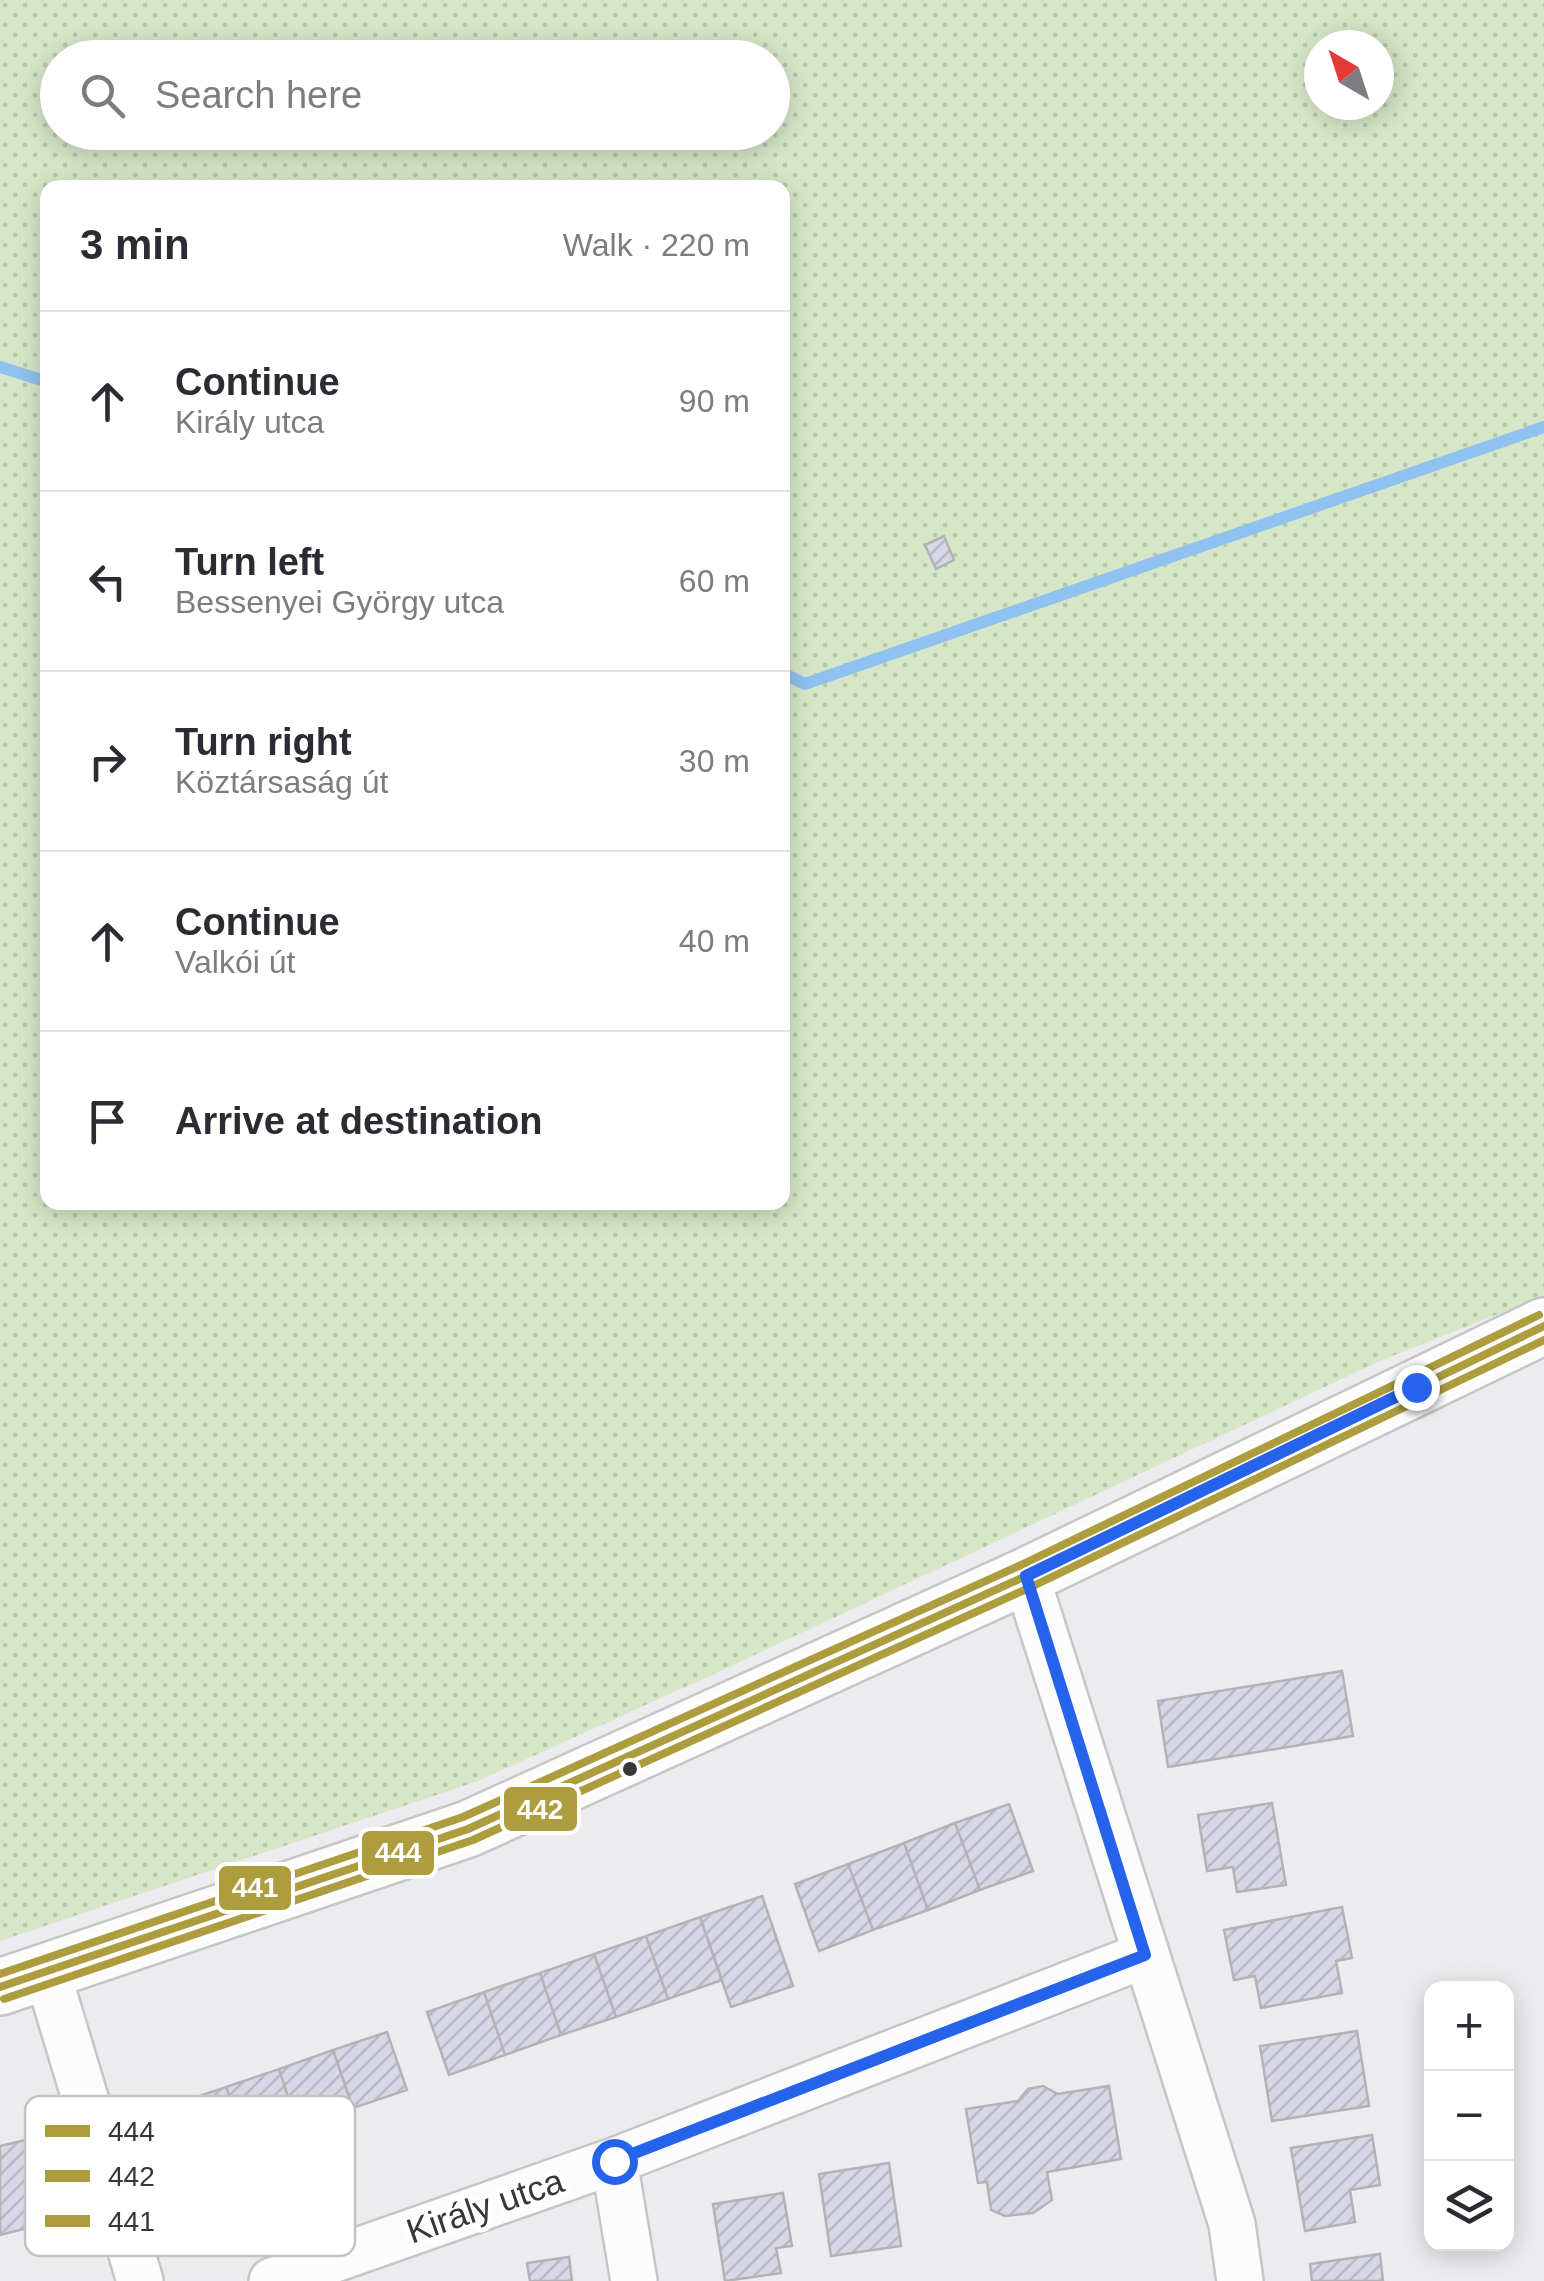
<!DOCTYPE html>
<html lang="en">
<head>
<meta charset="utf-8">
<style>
	:root { --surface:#fff; --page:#f7f7f7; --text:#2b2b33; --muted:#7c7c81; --line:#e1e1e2 }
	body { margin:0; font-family:Helvetica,sans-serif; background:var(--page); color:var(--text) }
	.controls { position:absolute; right:30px; bottom:30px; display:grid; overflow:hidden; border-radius:20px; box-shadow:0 5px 25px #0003 }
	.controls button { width:90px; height:90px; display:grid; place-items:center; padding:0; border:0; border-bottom:2px solid var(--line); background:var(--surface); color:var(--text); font:50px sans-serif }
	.compass { position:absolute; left:1304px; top:30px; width:90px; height:90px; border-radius:50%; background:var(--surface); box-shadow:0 5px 25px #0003; rotate:321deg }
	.stop { position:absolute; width:30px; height:30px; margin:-22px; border:8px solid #2563eb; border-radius:50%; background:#fff }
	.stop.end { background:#2563eb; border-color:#fff; box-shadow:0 2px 10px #0008 }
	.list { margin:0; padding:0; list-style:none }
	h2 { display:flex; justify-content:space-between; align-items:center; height:130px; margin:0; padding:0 40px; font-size:42px }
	h2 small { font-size:32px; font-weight:400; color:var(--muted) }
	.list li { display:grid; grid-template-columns:65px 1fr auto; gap:30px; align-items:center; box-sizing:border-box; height:180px; padding:0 40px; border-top:2px solid var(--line) }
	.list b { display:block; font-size:38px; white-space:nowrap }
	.list p { margin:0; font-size:32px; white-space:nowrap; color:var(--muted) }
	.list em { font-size:32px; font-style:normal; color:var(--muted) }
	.icon { flex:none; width:55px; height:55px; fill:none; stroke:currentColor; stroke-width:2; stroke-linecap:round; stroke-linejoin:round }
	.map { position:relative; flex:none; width:1544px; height:2281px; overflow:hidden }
	.search { position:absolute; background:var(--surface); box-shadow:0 5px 25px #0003; left:40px; top:40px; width:750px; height:110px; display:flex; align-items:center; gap:25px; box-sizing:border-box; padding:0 35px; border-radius:55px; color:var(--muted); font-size:38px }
	.panel { position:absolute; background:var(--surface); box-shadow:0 5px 25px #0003; left:40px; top:180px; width:750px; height:1030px; border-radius:20px }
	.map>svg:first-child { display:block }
	.green { fill:url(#green-dots); fill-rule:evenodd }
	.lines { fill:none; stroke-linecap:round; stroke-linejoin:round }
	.stream { stroke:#8fc2f0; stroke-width:12 }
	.building { fill:url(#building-hatch); stroke:#b3b3b5; stroke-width:2.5 }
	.minor-casing { stroke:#c6c6c8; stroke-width:50 }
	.secondary-casing { stroke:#c6c6c8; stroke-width:60 }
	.minor { stroke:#fcfcfd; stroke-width:45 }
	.secondary { stroke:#fcfcfd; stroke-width:55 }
	.bus-1-casing { stroke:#fff; stroke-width:15 }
	.bus-2-casing { stroke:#fff; stroke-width:15 }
	.bus-3-casing { stroke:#fff; stroke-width:15 }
	.bus-1 { stroke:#ad9d3f; stroke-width:8 }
	.bus-2 { stroke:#ad9d3f; stroke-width:8 }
	.bus-3 { stroke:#ad9d3f; stroke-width:8 }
	.route { stroke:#2563eb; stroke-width:12 }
	.bus-dot { fill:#373739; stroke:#fff; stroke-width:4 }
	.labels { text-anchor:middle; stroke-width:10; stroke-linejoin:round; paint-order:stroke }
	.street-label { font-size:35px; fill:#373739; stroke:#fff }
	.key { fill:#fff; stroke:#c3c3c4; stroke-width:2.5 }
	.key-label { font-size:28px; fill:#373739 }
	.line-badge { stroke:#fff; stroke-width:4 }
	.badge-label { font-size:28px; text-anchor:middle; font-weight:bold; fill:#fff }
</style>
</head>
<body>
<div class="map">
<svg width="1544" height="2281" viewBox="0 0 1544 2281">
	<defs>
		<pattern id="green-dots" width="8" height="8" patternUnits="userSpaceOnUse" patternTransform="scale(2.5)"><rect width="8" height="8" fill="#d6e7c7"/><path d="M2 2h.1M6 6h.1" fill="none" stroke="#b8c7ac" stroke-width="1.8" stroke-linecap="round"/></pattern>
		<pattern id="building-hatch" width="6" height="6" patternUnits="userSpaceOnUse" patternTransform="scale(2.5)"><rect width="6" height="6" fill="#d7d7e6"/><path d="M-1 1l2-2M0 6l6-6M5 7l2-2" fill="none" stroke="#b9b9c6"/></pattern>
	</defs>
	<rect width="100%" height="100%" fill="#ececef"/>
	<!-- green -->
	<path class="green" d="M0 0H1544V1296L1382 1360 727 1668 478 1781 0 1941ZM1319 45H1379V105H1319ZM58 58H772V132H58ZM48 188H782V1202H48Z"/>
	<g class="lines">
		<!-- stream -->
		<path class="stream" d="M0 367 48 382
			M782 673 805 684 1544 427"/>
	</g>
	<!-- building -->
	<path class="building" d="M944 536 954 560 936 569 925 545Z
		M1342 1671 1353 1736 1168 1767 1158 1701Z
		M1272 1803 1286 1885 1237 1892 1233 1867 1207 1871 1198 1815Z
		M1009 1804 1033 1871 980 1890 955 1823Z
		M955 1823 980 1890 928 1910 904 1843Z
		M904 1843 928 1910 873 1930 848 1864Z
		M848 1864 873 1930 819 1951 795 1884Z
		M762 1896 793 1986 731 2007 700 1917Z
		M1342 1907 1352 1958 1336 1961 1342 1993 1261 2008 1255 1976 1234 1980 1224 1930Z
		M700 1917 722 1980 668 1999 646 1936Z
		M646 1936 668 1999 616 2017 594 1954Z
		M594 1954 616 2017 561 2035 540 1973Z
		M540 1973 561 2035 505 2055 484 1992Z
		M484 1992 505 2055 449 2075 427 2012Z
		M1357 2031 1369 2106 1272 2121 1260 2046Z
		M387 2032 407 2090 353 2108 333 2050Z
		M333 2050 355 2115 300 2134 279 2069Z
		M279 2069 300 2134 248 2151 226 2087Z
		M1043 2086 1058 2094 1109 2086 1121 2159 1047 2172 1052 2200 1033 2213 1005 2216 991 2210 987 2182 978 2183 966 2109 1018 2101 1028 2089Z
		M226 2087 248 2151 223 2159 235 2194 186 2212 152 2112Z
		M1372 2135 1380 2185 1350 2190 1355 2222 1305 2231 1291 2148Z
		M42 2136 63 2219 0 2235V2146Z
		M889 2163 901 2246 831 2256 819 2174Z
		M783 2193 792 2246 776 2248 781 2273 725 2281 713 2204Z
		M1380 2254 1383 2281H1312L1310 2264Z
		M569 2257 572 2281H530L527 2263Z"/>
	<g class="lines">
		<defs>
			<path id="minor" d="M1026 1576 1232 2224 1240 2281
				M47 1972 140 2281
				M614 2161 634 2281
				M272 2281 614 2161 1145 1955"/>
			<path id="secondary" d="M0 1987 468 1829 1026 1576 1544 1326"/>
		</defs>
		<!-- minor casing -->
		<use href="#minor" class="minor-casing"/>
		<!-- secondary casing -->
		<use href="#secondary" class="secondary-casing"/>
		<!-- minor -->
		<use href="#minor" class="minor"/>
		<!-- secondary -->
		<use href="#secondary" class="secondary"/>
		<defs>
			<path id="bus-1" d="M0 1987 468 1829 1026 1576 1544 1326"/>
			<path id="bus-2" d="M4 1999 473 1840 1031 1587 1544 1340"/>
			<path id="bus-3" d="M0 1974 463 1817 1021 1565 1539 1315"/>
		</defs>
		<!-- bus-1 casing -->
		<use href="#bus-1" class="bus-1-casing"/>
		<!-- bus-2 casing -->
		<use href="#bus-2" class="bus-2-casing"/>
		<!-- bus-3 casing -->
		<use href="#bus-3" class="bus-3-casing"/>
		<!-- bus-1 -->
		<use href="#bus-1" class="bus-1"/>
		<!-- bus-2 -->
		<use href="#bus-2" class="bus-2"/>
		<!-- bus-3 -->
		<use href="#bus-3" class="bus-3"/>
	</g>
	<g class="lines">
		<!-- route -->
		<path class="route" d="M614 2161 1145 1955 1026 1576 1416 1387"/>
	</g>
	<!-- markers -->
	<circle class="bus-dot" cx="630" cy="1769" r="9"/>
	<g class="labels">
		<!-- street labels -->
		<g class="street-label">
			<text transform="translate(485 2206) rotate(-19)" y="12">Király utca</text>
		</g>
	</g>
	<!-- legend -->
	<rect x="25" y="2096" width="330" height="160" rx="15" class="key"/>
	<rect x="45" y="2125" width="45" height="12" fill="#ad9d3f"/>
	<rect x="45" y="2170" width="45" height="12" fill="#ad9d3f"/>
	<rect x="45" y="2215" width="45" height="12" fill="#ad9d3f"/>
	<g class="key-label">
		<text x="108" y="2141">444</text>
		<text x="108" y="2186">442</text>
		<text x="108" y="2231">441</text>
	</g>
	<g class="line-badge">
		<rect x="502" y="1785" width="77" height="48" rx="10" fill="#ad9d3f"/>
		<rect x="360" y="1829" width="76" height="48" rx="10" fill="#ad9d3f"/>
		<rect x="217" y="1864" width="76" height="48" rx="10" fill="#ad9d3f"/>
	</g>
	<g class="badge-label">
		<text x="540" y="1819">442</text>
		<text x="398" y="1862">444</text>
		<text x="255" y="1897">441</text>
	</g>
</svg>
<div class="controls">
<button>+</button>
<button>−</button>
<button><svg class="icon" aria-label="layers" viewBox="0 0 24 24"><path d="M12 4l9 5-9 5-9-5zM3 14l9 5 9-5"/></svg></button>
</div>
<svg class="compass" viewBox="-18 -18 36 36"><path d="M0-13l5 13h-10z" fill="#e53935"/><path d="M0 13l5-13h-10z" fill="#7c7c81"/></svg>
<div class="stop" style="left:614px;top:2161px"></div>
<div class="stop end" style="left:1416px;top:1387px"></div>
<div class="search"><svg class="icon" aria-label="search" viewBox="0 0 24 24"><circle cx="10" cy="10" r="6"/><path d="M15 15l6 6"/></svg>Search here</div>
<section class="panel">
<h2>3 min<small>Walk · 220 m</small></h2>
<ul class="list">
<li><svg class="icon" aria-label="ahead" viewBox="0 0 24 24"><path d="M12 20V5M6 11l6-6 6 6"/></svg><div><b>Continue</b><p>Király utca</p></div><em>90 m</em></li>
<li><svg class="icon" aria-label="left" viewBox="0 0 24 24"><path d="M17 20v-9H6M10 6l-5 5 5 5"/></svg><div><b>Turn left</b><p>Bessenyei György utca</p></div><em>60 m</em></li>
<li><svg class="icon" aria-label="right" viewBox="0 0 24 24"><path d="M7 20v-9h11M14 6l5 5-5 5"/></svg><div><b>Turn right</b><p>Köztársaság út</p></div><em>30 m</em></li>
<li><svg class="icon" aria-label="ahead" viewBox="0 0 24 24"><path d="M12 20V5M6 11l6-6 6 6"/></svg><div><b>Continue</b><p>Valkói út</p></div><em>40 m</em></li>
<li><svg class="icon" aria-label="arrive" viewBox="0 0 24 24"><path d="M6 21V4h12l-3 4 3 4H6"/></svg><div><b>Arrive at destination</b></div></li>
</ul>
</section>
</div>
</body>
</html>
